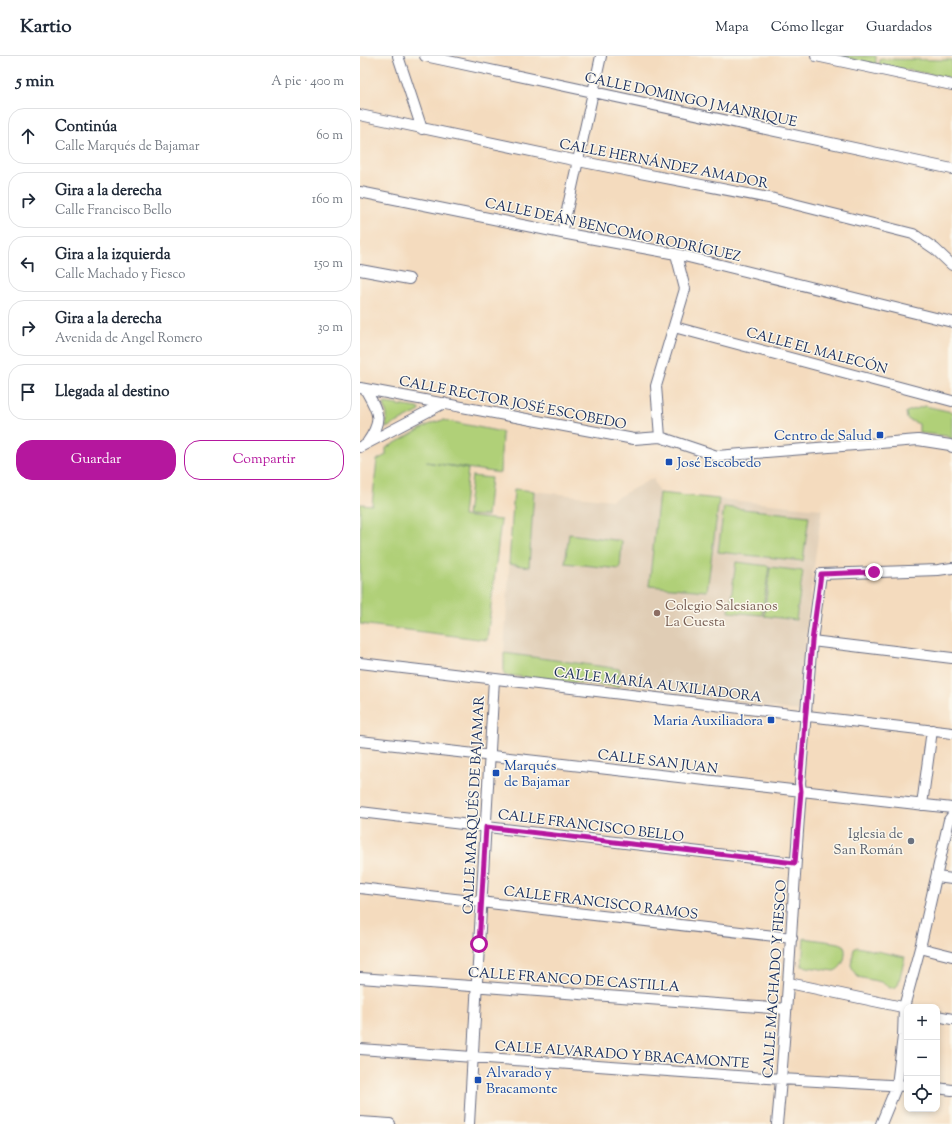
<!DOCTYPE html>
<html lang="es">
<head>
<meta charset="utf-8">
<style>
	:root { --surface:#fff; --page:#f2f2f3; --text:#1f2937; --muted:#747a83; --line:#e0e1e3; --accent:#b5179e }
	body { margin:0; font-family:"Sorts Mill Goudy",serif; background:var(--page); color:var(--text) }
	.controls { position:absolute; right:12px; bottom:12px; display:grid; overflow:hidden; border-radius:8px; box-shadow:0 2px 6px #0003 }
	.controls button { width:36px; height:36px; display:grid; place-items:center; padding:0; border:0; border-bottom:1px solid var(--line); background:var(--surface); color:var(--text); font:20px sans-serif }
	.stop { position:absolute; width:12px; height:12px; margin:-9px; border:3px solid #b5179e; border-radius:50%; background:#fff }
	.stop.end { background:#b5179e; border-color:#fff; box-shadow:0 1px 4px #0008 }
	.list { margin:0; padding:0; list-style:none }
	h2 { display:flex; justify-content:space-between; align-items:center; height:52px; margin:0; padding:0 16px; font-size:17px }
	h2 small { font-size:13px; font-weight:400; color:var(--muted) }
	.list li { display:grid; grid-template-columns:26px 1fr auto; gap:12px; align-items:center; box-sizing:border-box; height:56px; margin:0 8px 8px; padding:0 8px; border:1px solid var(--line); border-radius:16px }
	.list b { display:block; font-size:15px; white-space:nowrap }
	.list p { margin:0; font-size:13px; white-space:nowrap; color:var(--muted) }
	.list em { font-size:13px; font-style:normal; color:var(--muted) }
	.actions { display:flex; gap:8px; padding:12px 16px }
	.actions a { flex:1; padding:9px 0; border:1px solid var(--accent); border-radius:16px; text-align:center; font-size:14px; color:var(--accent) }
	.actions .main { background:var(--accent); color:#fff }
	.icon { flex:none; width:22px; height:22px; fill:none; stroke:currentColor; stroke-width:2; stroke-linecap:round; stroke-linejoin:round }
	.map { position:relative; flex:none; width:592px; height:1068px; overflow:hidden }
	header { display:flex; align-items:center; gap:24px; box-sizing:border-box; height:56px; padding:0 20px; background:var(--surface); border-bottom:1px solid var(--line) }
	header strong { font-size:19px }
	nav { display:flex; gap:22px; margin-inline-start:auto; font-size:14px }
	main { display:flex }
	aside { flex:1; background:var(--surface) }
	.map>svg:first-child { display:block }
	.built { fill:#e0cdb5 }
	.green { fill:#b0d078; stroke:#66806b }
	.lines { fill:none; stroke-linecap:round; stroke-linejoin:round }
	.minor-casing { stroke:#676b80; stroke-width:12 }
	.minor { stroke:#fff; stroke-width:10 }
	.route { stroke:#b5179e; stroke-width:5 }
	.transit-dot { fill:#1a4fb4; stroke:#fbf7ec; stroke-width:1.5 }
	.education-dot { fill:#8d6e63; stroke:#fbf7ec; stroke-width:1.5 }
	.worship-dot { fill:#6b7280; stroke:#fbf7ec; stroke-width:1.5 }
	.labels { text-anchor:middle; stroke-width:3; stroke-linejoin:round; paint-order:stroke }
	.street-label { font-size:14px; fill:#1b2f5e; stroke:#fbf7ec }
	.transit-label { font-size:14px; fill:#164399; stroke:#fbf7ec; text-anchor:start }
	.education-label { font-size:14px; fill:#785e54; stroke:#fbf7ec; text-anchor:start }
	.worship-label { font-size:14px; fill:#5b616d; stroke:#fbf7ec; text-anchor:end }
</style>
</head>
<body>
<header>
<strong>Kartio</strong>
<nav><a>Mapa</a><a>Cómo llegar</a><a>Guardados</a></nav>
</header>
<main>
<aside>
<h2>5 min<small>A pie · 400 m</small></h2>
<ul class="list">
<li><svg class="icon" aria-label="ahead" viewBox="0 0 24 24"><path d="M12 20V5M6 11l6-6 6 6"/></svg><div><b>Continúa</b><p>Calle Marqués de Bajamar</p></div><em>60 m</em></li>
<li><svg class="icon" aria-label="right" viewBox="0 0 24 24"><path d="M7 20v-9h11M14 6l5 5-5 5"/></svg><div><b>Gira a la derecha</b><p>Calle Francisco Bello</p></div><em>160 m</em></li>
<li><svg class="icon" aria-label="left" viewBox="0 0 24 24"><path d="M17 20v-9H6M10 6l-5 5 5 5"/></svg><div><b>Gira a la izquierda</b><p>Calle Machado y Fiesco</p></div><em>150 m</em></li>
<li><svg class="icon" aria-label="right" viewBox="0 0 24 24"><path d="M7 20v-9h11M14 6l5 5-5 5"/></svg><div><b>Gira a la derecha</b><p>Avenida de Angel Romero</p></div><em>30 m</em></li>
<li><svg class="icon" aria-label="arrive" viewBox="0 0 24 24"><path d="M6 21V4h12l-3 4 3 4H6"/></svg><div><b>Llegada al destino</b></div></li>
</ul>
<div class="actions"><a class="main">Guardar</a><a>Compartir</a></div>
</aside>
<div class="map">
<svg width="592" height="1068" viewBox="0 0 592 1068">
	<rect width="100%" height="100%" fill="#fbf7ec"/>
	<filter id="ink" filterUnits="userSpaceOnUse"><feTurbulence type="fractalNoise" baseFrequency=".025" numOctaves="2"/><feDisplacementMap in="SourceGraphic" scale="8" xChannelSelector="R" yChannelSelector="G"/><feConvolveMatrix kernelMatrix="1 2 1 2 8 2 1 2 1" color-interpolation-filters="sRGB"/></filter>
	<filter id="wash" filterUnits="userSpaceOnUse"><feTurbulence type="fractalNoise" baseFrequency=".012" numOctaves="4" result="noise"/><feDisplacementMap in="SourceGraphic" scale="16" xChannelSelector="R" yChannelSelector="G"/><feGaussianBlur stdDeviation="0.9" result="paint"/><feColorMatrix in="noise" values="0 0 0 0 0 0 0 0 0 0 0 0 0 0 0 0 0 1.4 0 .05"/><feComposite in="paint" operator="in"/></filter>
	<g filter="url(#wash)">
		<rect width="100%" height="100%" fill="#f4dbbe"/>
		<!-- built -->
		<path class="built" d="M293 422 299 437 462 453 453 517 438 655 259 631 144 619V597L154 433 174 435 252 444Z"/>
		<!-- green -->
		<path class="green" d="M477 0H516V9Z
			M520 3 592 4V22L519 9Z
			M25 347 58 352 60 355 26 372 27 359 24 348Z
			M565 350 592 356V383L586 380 559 377V368L547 363 546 356Z
			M83 364 142 376V380L140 417 66 406 108 413 103 460 141 464 127 584 0 568V448L12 449 17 404 26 399V392L72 367Z
			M112 420 131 422 127 460 107 459Z
			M154 433 174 435 169 511 149 508Z
			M299 437 359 443 347 535 289 530Z
			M364 451 449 460 443 505 358 496Z
			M209 478 262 485 260 513 205 507Z
			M376 506 409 510 402 559 369 556Z
			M410 511 443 515 436 564 404 560Z
			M144 597 260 613 259 631 144 619Z
			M444 882 479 887 484 889C487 898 484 912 474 915L442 910Z
			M497 891 545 901 538 929 536 931 530 932 521 926 498 921 494 916 491 909 494 893Z"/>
	</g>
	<g filter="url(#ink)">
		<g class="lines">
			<defs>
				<path id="minor" d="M38 0 62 73
					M65 0 592 113
					M456 0 592 29
					M0 59 218 105 414 143 553 178 575 193 592 209
					M0 136 202 177 316 198 592 266
					M202 177 241 0
					M0 214 49 223
					M314 271 592 345
					M0 332 274 383 300 381 357 400 558 384 590 389 592 391
					M5 333C18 356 24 363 7 387
					M300 381 296 330 325 233 316 198
					M0 391 84 347
					M452 585 592 602
					M0 607 592 677
					M0 685 592 752
					M562 749 572 674
					M0 756 435 807
					M577 821 592 823
					M0 832 432 882
					M560 892 592 900
					M0 922 426 953
					M429 927 547 952
					M577 960 592 963
					M0 993 421 1023 547 1030
					M577 1032 592 1034
					M0 1066 30 1068
					M109 1068 134 623
					M417 1068C428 957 432 846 441 735L440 727 452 585 461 518 578 514 592 512
					M521 1068 537 1029 543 980 544 951 560 892 589 764 592 760"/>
			</defs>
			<!-- minor casing -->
			<use href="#minor" class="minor-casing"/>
			<!-- minor -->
			<use href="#minor" class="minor"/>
		</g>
	</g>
	<g class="lines" filter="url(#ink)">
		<!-- route -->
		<path class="route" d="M119 888 126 771 435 807 441 735 440 727 452 585 461 518 514 516"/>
	</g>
	<!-- markers -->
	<g class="transit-dot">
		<rect x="516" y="375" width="8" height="8" rx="2"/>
		<rect x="305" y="402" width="8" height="8" rx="2"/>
		<rect x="407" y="660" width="8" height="8" rx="2"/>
		<rect x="132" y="713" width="8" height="8" rx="2"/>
		<rect x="114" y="1020" width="8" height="8" rx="2"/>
	</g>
	<circle class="education-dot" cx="297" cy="557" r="4"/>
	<circle class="worship-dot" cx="551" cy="785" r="4"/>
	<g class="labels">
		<!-- street labels -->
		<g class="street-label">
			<text transform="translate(331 43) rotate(12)" y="5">CALLE DOMINGO J MANRIQUE</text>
			<text transform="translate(304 107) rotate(11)" y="5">CALLE HERNÁNDEZ AMADOR</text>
			<text transform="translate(253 173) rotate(12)" y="5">CALLE DEÁN BENCOMO RODRÍGUEZ</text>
			<text transform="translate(457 294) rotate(15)" y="5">CALLE EL MALECÓN</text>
			<text transform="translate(153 346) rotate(11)" y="5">CALLE RECTOR JOSÉ ESCOBEDO</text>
			<text transform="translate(298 628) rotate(7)" y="5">CALLE MARÍA AUXILIADORA</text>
			<text transform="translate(298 705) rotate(7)" y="5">CALLE SAN JUAN</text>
			<text transform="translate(113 749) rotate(-87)" y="5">CALLE MARQUÉS DE BAJAMAR</text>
			<text transform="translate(231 769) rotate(7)" y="5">CALLE FRANCISCO BELLO</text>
			<text transform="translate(241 846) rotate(7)" y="5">CALLE FRANCISCO RAMOS</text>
			<text transform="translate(214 923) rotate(4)" y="5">CALLE FRANCO DE CASTILLA</text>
			<text transform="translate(414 923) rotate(-86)" y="5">CALLE MACHADO Y FIESCO</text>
			<text transform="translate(262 998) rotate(4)" y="5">CALLE ALVARADO Y BRACAMONTE</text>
		</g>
		<!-- transit labels -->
		<g class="transit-label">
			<text x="512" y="384" text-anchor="end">Centro de Salud</text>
			<text x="317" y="411">José Escobedo</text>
			<text x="403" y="669" text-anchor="end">Maria Auxiliadora</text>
			<text x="144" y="714">Marqués<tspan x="144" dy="16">de Bajamar</tspan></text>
			<text x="126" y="1021">Alvarado y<tspan x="126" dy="16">Bracamonte</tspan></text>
		</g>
		<!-- education labels -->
		<g class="education-label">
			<text x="305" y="554">Colegio Salesianos<tspan x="305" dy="16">La Cuesta</tspan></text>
		</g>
		<!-- worship labels -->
		<g class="worship-label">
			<text x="543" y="782">Iglesia de<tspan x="543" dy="16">San Román</tspan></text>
		</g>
	</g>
</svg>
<div class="controls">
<button>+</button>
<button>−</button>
<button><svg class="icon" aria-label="locate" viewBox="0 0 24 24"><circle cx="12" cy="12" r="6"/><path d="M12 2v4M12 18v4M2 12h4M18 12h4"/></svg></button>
</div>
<div class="stop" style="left:119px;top:888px"></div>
<div class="stop end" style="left:514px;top:516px"></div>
</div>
</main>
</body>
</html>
